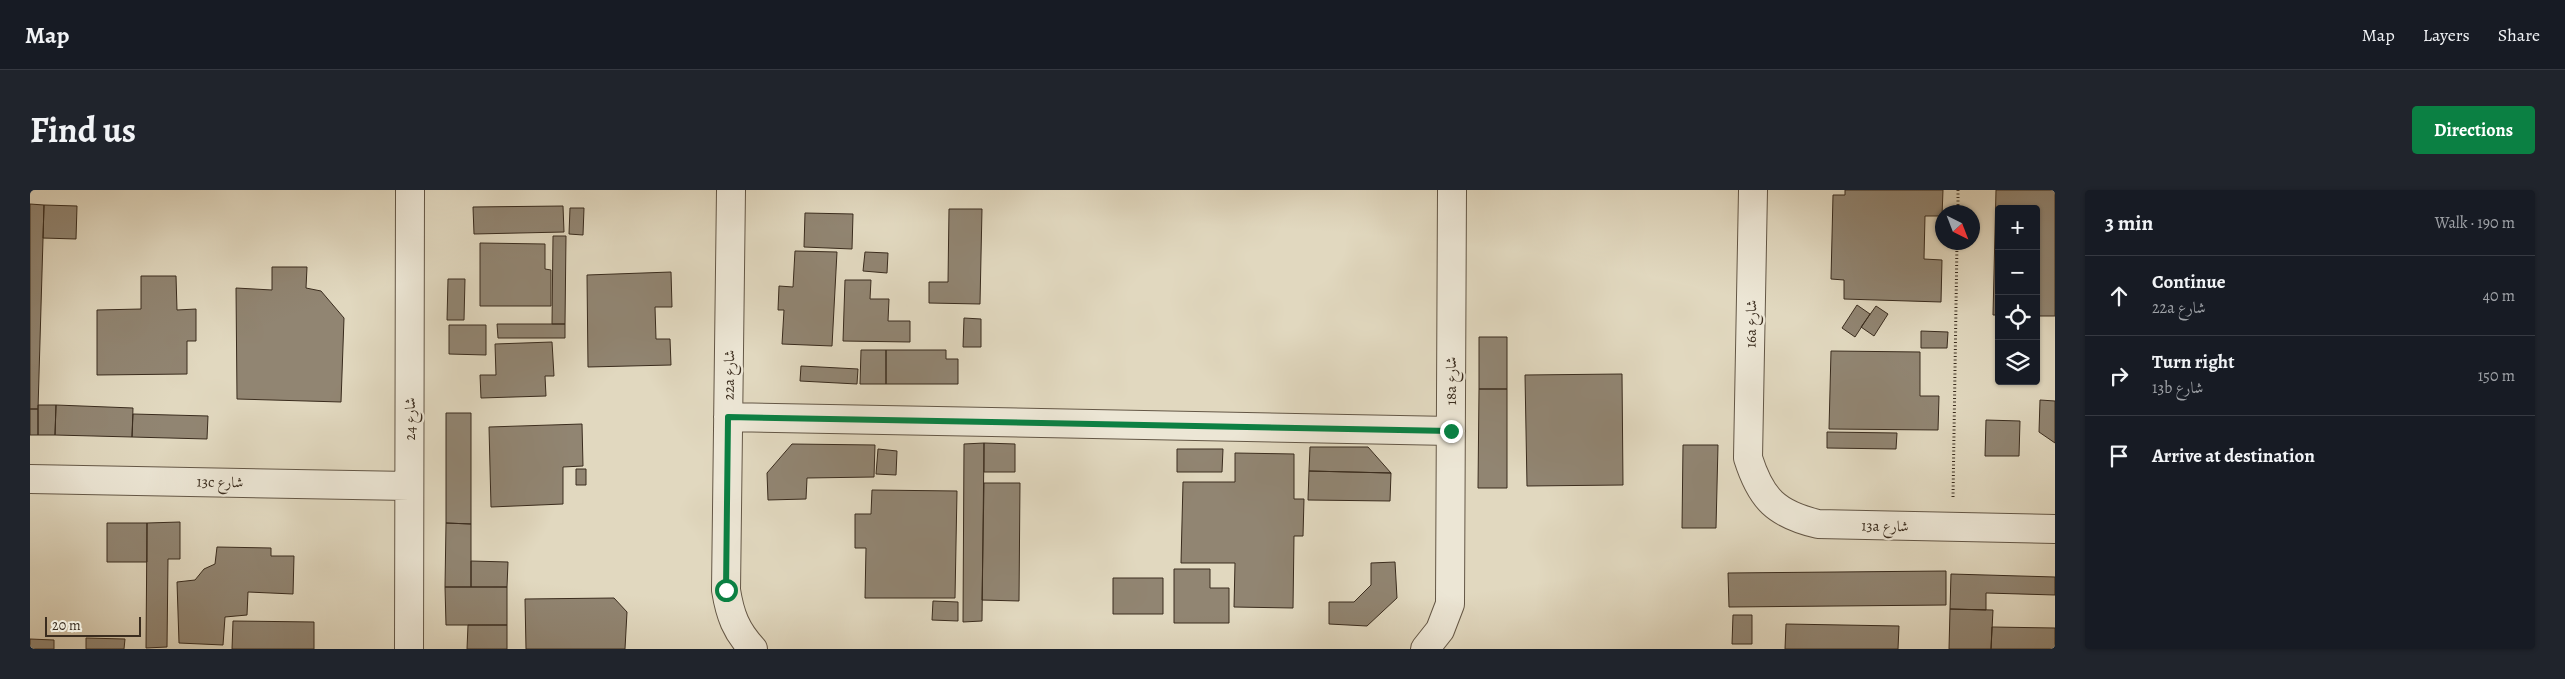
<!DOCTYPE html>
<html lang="en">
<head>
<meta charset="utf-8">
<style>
	:root { --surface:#171b24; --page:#20242c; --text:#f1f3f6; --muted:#9ea1a6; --line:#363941; --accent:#0b8043 }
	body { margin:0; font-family:Alegreya,Amiri,serif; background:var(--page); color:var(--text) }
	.controls { position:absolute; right:15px; top:15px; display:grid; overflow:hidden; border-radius:5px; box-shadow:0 1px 4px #0004 }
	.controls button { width:45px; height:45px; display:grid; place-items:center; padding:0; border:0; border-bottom:1px solid var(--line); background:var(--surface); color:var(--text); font:25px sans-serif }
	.compass { position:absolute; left:1905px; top:15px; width:45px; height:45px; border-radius:50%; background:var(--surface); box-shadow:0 1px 4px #0004; rotate:138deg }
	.scale { position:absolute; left:15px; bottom:12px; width:96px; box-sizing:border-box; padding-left:5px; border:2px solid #3a2c1e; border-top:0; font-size:14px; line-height:18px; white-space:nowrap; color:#3a2c1e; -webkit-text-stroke:4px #ece6d5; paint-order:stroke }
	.stop { position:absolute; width:15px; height:15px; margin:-11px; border:4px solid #0b8043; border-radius:50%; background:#fff }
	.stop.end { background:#0b8043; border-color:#fff; box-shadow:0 1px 5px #0008 }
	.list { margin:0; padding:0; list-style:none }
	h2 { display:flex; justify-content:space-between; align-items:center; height:65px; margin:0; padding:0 20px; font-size:21px }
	h2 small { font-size:16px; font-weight:400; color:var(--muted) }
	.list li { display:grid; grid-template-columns:32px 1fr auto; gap:15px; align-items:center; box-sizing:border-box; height:80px; padding:0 20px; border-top:1px solid var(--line) }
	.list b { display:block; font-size:19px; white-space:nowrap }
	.list p { margin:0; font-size:16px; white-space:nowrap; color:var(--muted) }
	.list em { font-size:16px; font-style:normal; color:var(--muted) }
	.icon { flex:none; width:28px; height:28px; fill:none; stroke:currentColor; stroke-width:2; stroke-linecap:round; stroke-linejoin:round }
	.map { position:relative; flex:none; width:2025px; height:459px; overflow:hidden; border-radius:5px }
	header { display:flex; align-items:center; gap:30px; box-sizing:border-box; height:70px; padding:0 25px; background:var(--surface); border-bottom:1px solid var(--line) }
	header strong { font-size:24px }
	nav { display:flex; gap:28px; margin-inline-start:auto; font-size:18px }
	.intro { display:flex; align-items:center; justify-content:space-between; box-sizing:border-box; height:120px; padding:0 30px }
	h1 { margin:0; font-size:35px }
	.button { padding:12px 22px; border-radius:5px; background:var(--accent); color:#fff; font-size:18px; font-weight:700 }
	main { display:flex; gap:30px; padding:0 30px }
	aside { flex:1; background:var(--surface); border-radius:5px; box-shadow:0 1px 4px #0004 }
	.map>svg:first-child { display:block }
	.building { fill:#918572; stroke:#3a2c1e }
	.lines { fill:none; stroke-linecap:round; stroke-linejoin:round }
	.minor-casing { stroke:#645746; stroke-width:30 }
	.path { stroke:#3a2c1e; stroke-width:3; stroke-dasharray:1 2.5; stroke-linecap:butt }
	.minor { stroke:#ece6d5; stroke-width:28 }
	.route { stroke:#0b8043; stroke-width:6 }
	.labels { text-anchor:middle; stroke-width:4.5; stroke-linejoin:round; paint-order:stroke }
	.street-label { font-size:15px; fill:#3a2c1e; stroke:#ece6d5 }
</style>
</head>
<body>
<header>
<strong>Map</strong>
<nav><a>Map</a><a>Layers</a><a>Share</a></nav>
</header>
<div class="intro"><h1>Find us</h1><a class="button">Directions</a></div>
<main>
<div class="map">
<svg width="2025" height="459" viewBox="0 0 2025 459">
	<rect width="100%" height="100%" fill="#e1d8bf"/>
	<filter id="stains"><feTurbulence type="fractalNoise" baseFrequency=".004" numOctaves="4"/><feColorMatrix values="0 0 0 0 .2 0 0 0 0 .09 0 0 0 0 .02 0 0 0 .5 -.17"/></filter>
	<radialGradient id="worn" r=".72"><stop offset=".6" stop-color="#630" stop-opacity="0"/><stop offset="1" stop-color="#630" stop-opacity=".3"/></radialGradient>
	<!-- building -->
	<path class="building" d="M1815 0H1913L1912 26H1895L1894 69 1912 70 1911 112 1814 109V90L1801 89 1803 5H1815Z
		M1966 0H2025V126H2006V19H1969V125H1963Z
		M0 14 14 15 8 219H0Z
		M14 15 47 16 46 49 13 48Z
		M533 16 534 42 444 44 443 17Z
		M540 18H554L553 45 539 44Z
		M919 19H952L950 114 899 113V92H918Z
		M775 23 823 24 822 59 774 57Z
		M523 46H536L535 134H522Z
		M450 53 515 54V79L521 80V116H450Z
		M765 61 807 62 802 156 752 154 754 120H748L749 96 763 97Z
		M835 62 858 63 857 83 833 81Z
		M242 77H277L276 98 291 101 314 128 311 212 207 209 206 98 242 100Z
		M641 82 642 117H625L626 149H640L641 175 558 177 557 85Z
		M111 86H146L147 120 166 119V151H157V184L67 185V120L111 119Z
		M418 89H435L434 130H417Z
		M815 90H841L840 109H859L858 131H880V152L813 151Z
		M1827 115 1840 124 1825 147 1812 138Z
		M1846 116 1858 124 1844 146 1831 137Z
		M934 128 951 129V157H933Z
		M467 134H535V148H468Z
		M419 135H456V165L419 164Z
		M1891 141 1918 142 1917 158H1891Z
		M1449 147H1477V199H1449Z
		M522 152 524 186H515L516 206 451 208 450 185H466L465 154Z
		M831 160H856V194H830Z
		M856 160H916V169H928V194H856Z
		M1801 161 1890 162V206H1909L1908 240 1799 239Z
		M771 176 828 179 827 194 770 191Z
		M1592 184 1593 295 1497 296 1495 185Z
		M1449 199H1477V298H1448Z
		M2010 210 2025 211V253L2009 242Z
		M8 215H26L25 245H8Z
		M26 215 103 218 102 247 25 245Z
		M0 219H8V245H0Z
		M416 223H441V334L416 333Z
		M103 224 178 226 177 249 102 247Z
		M1956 230 1990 231 1989 266H1955Z
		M552 234 553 276 533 277V314L461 317 459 237Z
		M1797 242 1867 243 1866 259 1797 258Z
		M954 253 952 431 933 432 934 254Z
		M954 253 985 254V282H954Z
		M762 254 845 255 844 287 777 288 776 309 738 310 737 283Z
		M1653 255H1688L1686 338H1652Z
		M1280 257H1338L1361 283 1279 281Z
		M848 259 867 261 866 285 846 284Z
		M1147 259H1193L1192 282H1147Z
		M1205 263 1264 264V309H1274L1273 346H1264L1263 418 1204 417 1205 373H1151L1153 292H1205Z
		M546 279H556V295H546Z
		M1279 281 1361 283 1360 311 1278 310Z
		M954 293H990L989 411 952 410Z
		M842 300 927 301 925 408H835L836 358H825V324H841Z
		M150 332V369H138L137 457 116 458 117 333Z
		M77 333H117V372H77Z
		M416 333 441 334V397H415Z
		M187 357 241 358V366H264L263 404 218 402 217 425 195 427 193 455 149 453 147 392 165 390 174 379 185 374Z
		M441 371 478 372 477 397H441Z
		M1365 372 1367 408 1337 436 1299 434V412H1324L1341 395V373Z
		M1144 379H1180V398H1199V433H1144Z
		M1916 381V415L1699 417 1698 383Z
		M1921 384 2025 387V405L1956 403V420L1920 419Z
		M1083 388H1133V424H1083Z
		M415 397H477V435H416Z
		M584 408 597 422 595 459H496L495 409Z
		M903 411 928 412V431L902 430Z
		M1920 419 1963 420 1961 459H1919Z
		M1703 425H1722V454H1702Z
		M203 431 284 432V459H202Z
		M1756 434 1869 436 1868 459H1755Z
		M438 435H477V459H437Z
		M1962 437 2025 438V459H1961Z
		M56 448 95 449 94 459H56Z
		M0 449 24 450V459H0Z"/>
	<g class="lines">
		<defs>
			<path id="minor" d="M701 0 696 400C700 425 706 441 723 459
				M1723 0 1718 268C1731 309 1746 324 1788 334L2025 339
				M698 227 1421 241
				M0 289 379 296
				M379 459 380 0
				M1395 459 1410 440 1420 414 1422 0"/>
		</defs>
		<!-- minor casing -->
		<use href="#minor" class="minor-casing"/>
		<!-- path -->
		<path class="path" d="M1928 22V0
			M1923 307 1927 52"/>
		<!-- minor -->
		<use href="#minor" class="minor"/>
	</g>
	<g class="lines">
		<!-- route -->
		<path class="route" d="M696 400 698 227 1421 241"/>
	</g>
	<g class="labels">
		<!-- street labels -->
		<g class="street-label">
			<text transform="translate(1721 134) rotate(-89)" y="5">16a شارع</text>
			<text transform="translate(699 185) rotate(-89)" y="5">22a شارع</text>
			<text transform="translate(1421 191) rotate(-90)" y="5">18a شارع</text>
			<text transform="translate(380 229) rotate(-90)" y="5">شارع 24</text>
			<text transform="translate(190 292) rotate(1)" y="5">13c شارع</text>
			<text transform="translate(1855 336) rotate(1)" y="5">13a شارع</text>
		</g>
	</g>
	<rect width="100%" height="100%" filter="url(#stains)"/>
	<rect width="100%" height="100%" fill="url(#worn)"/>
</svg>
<div class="controls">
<button>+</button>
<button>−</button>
<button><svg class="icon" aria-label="locate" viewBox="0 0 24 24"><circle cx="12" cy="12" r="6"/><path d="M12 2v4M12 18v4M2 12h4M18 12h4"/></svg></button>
<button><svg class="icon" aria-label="layers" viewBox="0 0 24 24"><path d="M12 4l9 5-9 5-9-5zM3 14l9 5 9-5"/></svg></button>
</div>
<svg class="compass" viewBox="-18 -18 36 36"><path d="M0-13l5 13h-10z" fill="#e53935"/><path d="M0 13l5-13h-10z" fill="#9ea1a6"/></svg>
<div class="scale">20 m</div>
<div class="stop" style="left:696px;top:400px"></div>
<div class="stop end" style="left:1421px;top:241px"></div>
</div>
<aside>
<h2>3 min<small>Walk · 190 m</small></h2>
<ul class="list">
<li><svg class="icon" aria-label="ahead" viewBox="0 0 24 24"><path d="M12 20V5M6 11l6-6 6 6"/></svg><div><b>Continue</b><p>22a شارع</p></div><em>40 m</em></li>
<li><svg class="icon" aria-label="right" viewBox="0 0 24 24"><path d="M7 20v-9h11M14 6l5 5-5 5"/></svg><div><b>Turn right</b><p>13b شارع</p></div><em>150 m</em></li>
<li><svg class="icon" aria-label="arrive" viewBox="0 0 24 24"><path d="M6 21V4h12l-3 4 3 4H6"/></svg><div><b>Arrive at destination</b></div></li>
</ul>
</aside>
</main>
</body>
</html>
